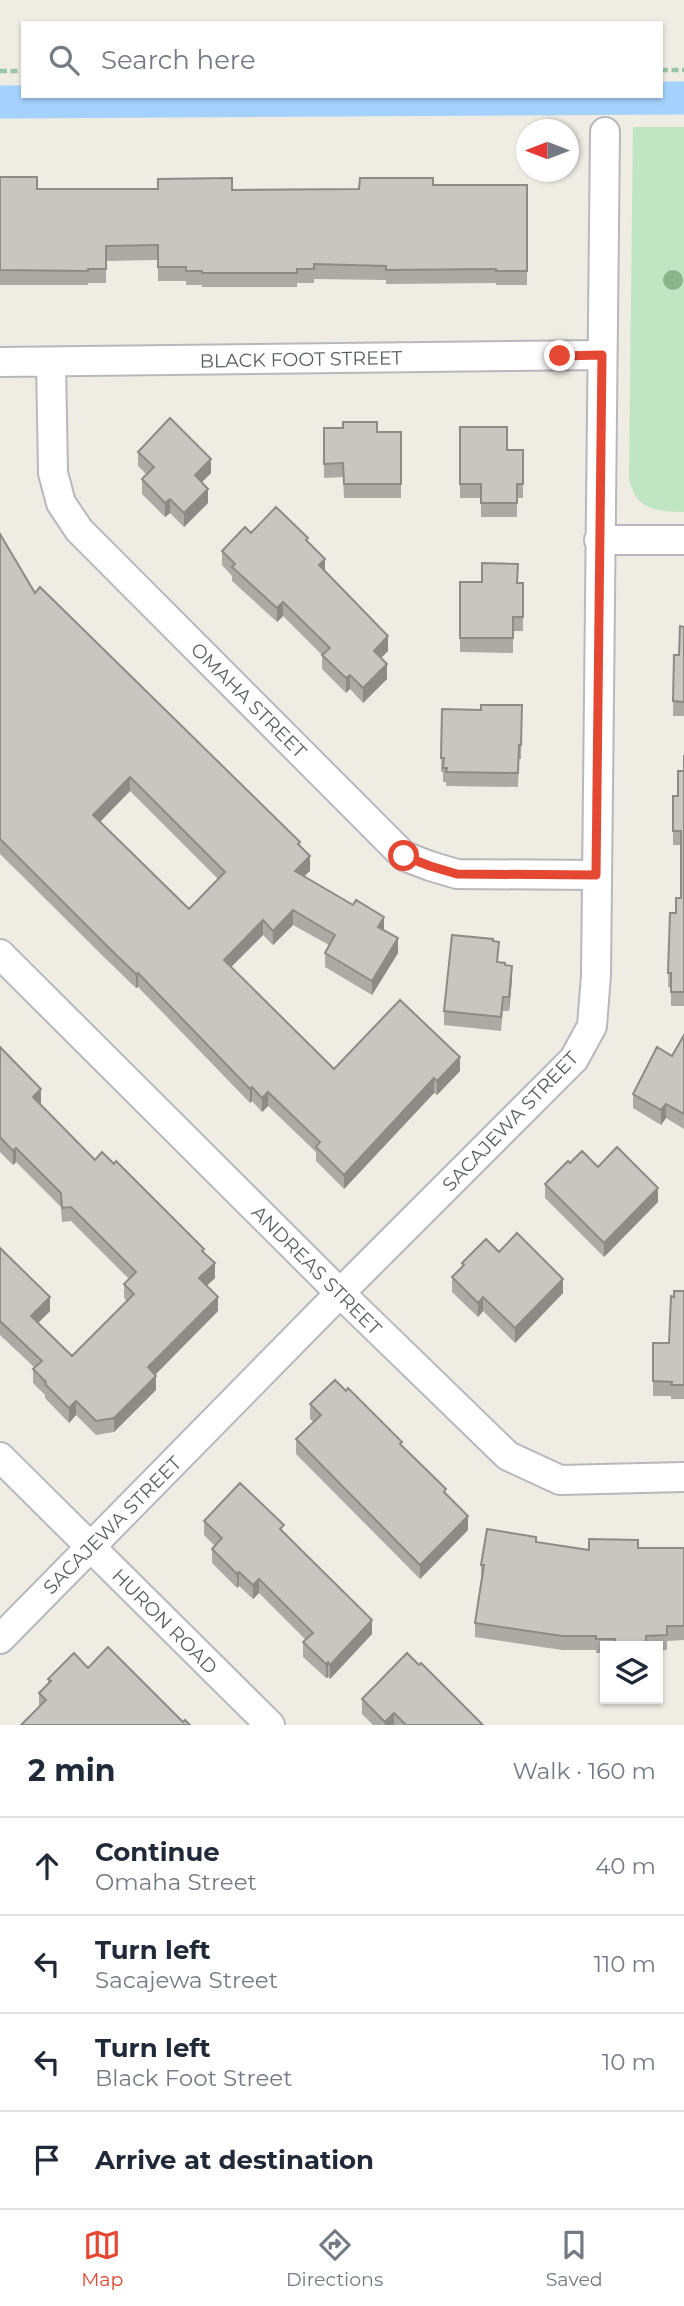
<!DOCTYPE html>
<html lang="en">
<head>
<meta charset="utf-8">
<style>
	:root { --surface:#fff; --page:#f6f6f7; --text:#1f2937; --muted:#747a83; --line:#e0e1e3; --accent:#e54832 }
	body { margin:0; font-family:Montserrat,sans-serif; background:var(--page); color:var(--text) }
	.controls { position:absolute; right:21px; bottom:21px; display:grid; overflow:hidden; border-radius:0px; box-shadow:0 2px 5px #0004 }
	.controls button { width:63px; height:63px; display:grid; place-items:center; padding:0; border:0; border-bottom:2px solid var(--line); background:var(--surface); color:var(--text); font:35px sans-serif }
	.compass { position:absolute; left:516px; top:119px; width:63px; height:63px; border-radius:50%; background:var(--surface); box-shadow:0 2px 5px #0004; rotate:270deg }
	.stop { position:absolute; width:21px; height:21px; margin:-16px; border:5px solid #e54832; border-radius:50%; background:#fff }
	.stop.end { background:#e54832; border-color:#fff; box-shadow:0 2px 7px #0008 }
	.list { margin:0; padding:0; list-style:none }
	h2 { display:flex; justify-content:space-between; align-items:center; height:91px; margin:0; padding:0 28px; font-size:30px }
	h2 small { font-size:23px; font-weight:400; color:var(--muted) }
	.list li { display:grid; grid-template-columns:46px 1fr auto; gap:21px; align-items:center; box-sizing:border-box; height:98px; padding:0 28px; border-top:2px solid var(--line) }
	.list b { display:block; font-size:26px; white-space:nowrap }
	.list p { margin:0; font-size:23px; white-space:nowrap; color:var(--muted) }
	.list em { font-size:23px; font-style:normal; color:var(--muted) }
	.icon { flex:none; width:38px; height:38px; fill:none; stroke:currentColor; stroke-width:2; stroke-linecap:round; stroke-linejoin:round }
	.map { position:relative; flex:none; width:684px; height:1725px; overflow:hidden }
	.search { position:absolute; background:var(--surface); box-shadow:0 2px 5px #0004; left:21px; right:21px; top:21px; height:77px; display:flex; align-items:center; gap:18px; box-sizing:border-box; padding:0 24px; border-radius:0px; color:var(--muted); font-size:26px }
	.sheet { height:483px; background:var(--surface) }
	nav { display:flex; justify-content:space-around; align-items:center; box-sizing:border-box; height:98px; border-top:2px solid var(--line); background:var(--surface); font-size:19px; color:var(--muted) }
	nav a { display:grid; justify-items:center; gap:4px }
	nav .on { color:var(--accent) }
	.map>svg:first-child { display:block }
	.green { fill:#c0e5c2 }
	.lines { fill:none; stroke-linecap:round; stroke-linejoin:round }
	.canal { stroke:#a4d2fd; stroke-width:33 }
	.street-casing { stroke:#b6b8bd; stroke-width:32 }
	.path { stroke:#99c5a8; stroke-width:4.5; stroke-dasharray:7 3.5; stroke-linecap:butt }
	.street { stroke:#fff; stroke-width:28 }
	.tree { fill:#8ab489 }
	.wall { fill:#acaaa5; fill-rule:evenodd }
	.shaded-wall { fill:#8c8b86 }
	.building { fill:#c8c6c0; stroke:#8c8b86; stroke-width:2; fill-rule:evenodd }
	.route { stroke:#e54832; stroke-width:9 }
	.labels { text-anchor:middle; stroke-width:7; stroke-linejoin:round; paint-order:stroke }
	.street-label { font-size:19px; fill:#5b5e63; stroke:#fff }
</style>
</head>
<body>
<div class="map">
<svg width="684" height="1725" viewBox="0 0 684 1725">
	<rect width="100%" height="100%" fill="#eeece3"/>
	<!-- green -->
	<path class="green" d="M633 127H684V512C656 512 633 509 629 476Z"/>
	<g class="lines">
		<!-- canal -->
		<path class="canal" d="M0 102 684 98"/>
		<defs>
			<path id="street" d="M0 362 602 355
				M51 362 53 473 61 503 79 530 404 856 430 866 457 874 596 875
				M599 540H684
				M0 954 340 1293 508 1456 560 1480 684 1477
				M0 1457 270 1725
				M0 1639 340 1293 574 1059 592 1026 596 975 605 132"/>
		</defs>
		<!-- street casing -->
		<use href="#street" class="street-casing"/>
		<!-- path -->
		<path class="path" d="M661 70H684
			M0 71H23"/>
		<!-- street -->
		<use href="#street" class="street"/>
	</g>
	<!-- trees -->
	<circle class="tree" cx="673" cy="280" r="10"/>
	<!-- wall -->
	<path class="wall" d="M0 177 37 189 232 190 359 189 433 185H527V285H496V283L386 284V280L314 279V283H297V287H202V285H186V281H158V260L106 261V283H88V285H0Z
		M460 427 507 450H523V498H517V517H481V498H460Z
		M324 428 377 432H401V498H344L343 477 324 478Z
		M138 452 211 473 202 482 208 503 184 527 170 513 165 517 142 494V479L146 474 138 466Z
		M251 533 308 542 325 571 388 651 381 658 387 679 363 703 350 689 346 693 322 669V655L283 616 277 622 232 581V576L222 565V551Z
		M0 534 35 593 300 846 310 871 304 876 384 930 398 953 372 995 325 967V953L329 945 293 925 273 945 263 935 231 967 334 1069 460 1071 437 1095 434 1093 344 1189 316 1161V1152L268 1106 262 1112 252 1101 250 1103 138 987 136 988 108 961 0 854ZM130 791 218 879 189 909 100 822Z
		M460 582 523 583V631H513V653L460 652Z
		M684 627V716H673L674 655H679Z
		M522 705 521 759H519L518 787 446 786V782H443V772H441L442 709 481 710Z
		M684 755V1006H671V987H668L670 913H676L681 898V845H673V796H678L684 771Z
		M498 962 505 965 512 980 509 1011H503L501 1031 444 1025V1011Z
		M684 1035V1129L666 1118 661 1125 633 1108V1094L672 1056Z
		M0 1047 41 1103 40 1104 95 1160 204 1253 215 1278 206 1286 218 1311 155 1375 156 1390 114 1432 96 1435 76 1415 69 1423 45 1398V1395L33 1383V1369L35 1368 0 1335V1248L50 1311 38 1323 72 1356 127 1301 124 1298V1284L129 1279 71 1221 62 1222 61 1207 16 1162 13 1165 0 1152Z
		M570 1163 598 1167 658 1202 604 1257 545 1198V1184Z
		M499 1252 563 1293 515 1343 483 1311 478 1317 452 1292V1277L462 1267V1263Z
		M684 1291V1399H671V1396H653V1343H669L674 1297Z
		M310 1404 402 1446 446 1494 468 1530 420 1579 296 1454V1439L314 1422 310 1419Z
		M204 1521 284 1532 372 1634 330 1679 328 1677 326 1678 303 1657V1642L306 1640 259 1593 253 1599 239 1586 237 1588 212 1563V1549L215 1546 204 1535Z
		M536 1542 589 1550 638 1548H684V1640L667 1641V1650H658V1646H605V1653H596V1650H562L475 1637V1623L481 1579V1565Z
		M88 1668 183 1722 39 1707V1693L48 1684V1679Z
		M362 1699 483 1725H373L362 1714Z"/>
	<!-- shaded-wall -->
	<path class="shaded-wall" d="M211 459V473L195 489V475Z
		M208 489V503L184 527V513Z
		M170 499V513L165 517V503Z
		M325 559V573L319 565Z
		M283 602V616L277 622V608Z
		M388 636V651L374 665V651Z
		M387 664V679L363 703V688Z
		M350 675V689L346 693V678Z
		M130 777V791L93 829V815Z
		M310 856V871L295 885V871Z
		M293 910V925L273 945V931Z
		M384 917V931L378 927Z
		M263 920V935L224 974V960Z
		M398 938V953L372 995V981Z
		M512 966V980L509 1011V997Z
		M138 973V987L136 988V974Z
		M460 1057V1071L437 1095V1081Z
		M434 1078V1093L344 1189V1175Z
		M252 1087V1101L250 1103V1089Z
		M41 1089V1103L33 1111V1097Z
		M268 1092V1106L262 1112V1098Z
		M666 1104V1118L661 1125V1110Z
		M16 1148V1162L13 1165V1151Z
		M658 1188V1202L604 1257V1243Z
		M215 1263V1278L199 1293V1278Z
		M563 1279V1293L515 1343V1328Z
		M50 1297V1311L31 1330V1316Z
		M218 1297V1311L148 1382V1367Z
		M483 1297V1311L478 1317V1303Z
		M156 1376V1390L114 1432V1418Z
		M76 1401V1415L69 1423V1408Z
		M468 1516V1530L420 1579V1565Z
		M239 1572V1586L237 1588V1574Z
		M259 1579V1593L253 1599V1585Z
		M372 1620V1634L330 1679V1665Z
		M328 1662V1677L326 1678V1664Z
		M394 1713V1725H385V1722Z"/>
	<!-- building -->
	<path class="building" d="M0 177H37V189H158V179L232 178V190L359 189 360 178H433V185H527V271H496V269L386 270V266L314 264V269H297V273H202V271H186V267H158V245L106 246V269H88V271L0 270Z
		M170 418 211 459 195 475 208 489 184 513 170 499 165 503 142 479 154 467 138 452Z
		M343 422H377V432H401V484H344L343 463 324 464V428H343Z
		M460 427H507V450H523V484H517V503H481V484H460Z
		M276 507 308 538 306 540 325 559 319 565 388 636 374 651 387 664 363 688 350 675 346 678 322 655 330 648 283 602 277 608 232 567 235 564 222 551 245 527 251 533Z
		M0 534 35 593 40 587 300 842 298 844 310 856 295 871 353 905 356 900 384 917 378 927 398 938 372 981 325 953 335 935 293 910 273 931 263 920 224 960 334 1069 400 1000 460 1057 437 1081 434 1078 344 1175 316 1147 320 1142 268 1092 262 1098 252 1087 250 1089 138 973 136 974 108 947 0 839ZM130 777 225 872 189 909 93 815Z
		M482 563 518 564 517 583H523V617H513V638H460V582H482Z
		M680 626 684 627V702L673 701 674 655H679Z
		M481 705H522L521 745H519L518 773 446 772 447 768H443L444 758H441L442 709 481 710Z
		M684 755V992H671V973H668L670 913H676V898H681V831H673V796H678V771H684Z
		M452 935 493 939V941L499 942 497 962 505 963V965L512 966 509 997H503L501 1017 444 1011Z
		M684 1035V1114L666 1104 661 1110 633 1094 657 1047 672 1056Z
		M0 1047 41 1089 33 1097 95 1160 102 1152 114 1164 116 1161 204 1249 202 1251 215 1263 199 1278 218 1297 148 1367 156 1376 114 1418 96 1421 76 1401 69 1408 45 1384 46 1382 33 1369 42 1361 0 1321V1248L50 1297 31 1316 72 1356 134 1294 124 1284 136 1272 71 1207 62 1208 61 1193 16 1148 13 1151 0 1137Z
		M617 1147 658 1188 604 1243 545 1184 568 1161 570 1163 582 1151 598 1167Z
		M517 1233 563 1279 515 1328 483 1297 478 1303 452 1277 464 1265 462 1263 486 1239 499 1252Z
		M674 1291H684V1385H671L672 1382 653 1381V1343H669L671 1296 674 1297Z
		M335 1380 346 1391 348 1388 402 1442 400 1444 446 1489 444 1492 468 1516 420 1565 296 1439 321 1415 310 1404Z
		M240 1483 284 1525 280 1529 372 1620 330 1665 328 1662 326 1664 303 1642 313 1633 259 1579 253 1585 239 1572 237 1574 212 1549 222 1538 204 1521Z
		M487 1529 536 1537V1542L589 1550V1539L638 1540V1548H684V1626H667V1635L646 1636V1646H615V1639H596V1636H562L475 1623 484 1565H481Z
		M108 1647 183 1722 185 1720 190 1725H21L46 1700 39 1693 51 1681 48 1679 74 1653 88 1668Z
		M407 1653 419 1665 421 1663 483 1725H406L394 1713 385 1722 362 1699Z"/>
	<g class="lines">
		<!-- route -->
		<path class="route" d="M404 856 430 866 457 874 596 875 602 355 560 356"/>
	</g>
	<g class="labels">
		<!-- street labels -->
		<g class="street-label">
			<text transform="translate(301 359) rotate(-1)" y="7">BLACK FOOT STREET</text>
			<text transform="translate(249 700) rotate(45)" y="7">OMAHA STREET</text>
			<text transform="translate(510 1121) rotate(-46)" y="7">SACAJEWA STREET</text>
			<text transform="translate(317 1270) rotate(45)" y="7">ANDREAS STREET</text>
			<text transform="translate(112 1525) rotate(-45)" y="7">SACAJEWA STREET</text>
			<text transform="translate(165 1621) rotate(45)" y="7">HURON ROAD</text>
		</g>
	</g>
</svg>
<div class="controls">
<button><svg class="icon" aria-label="layers" viewBox="0 0 24 24"><path d="M12 4l9 5-9 5-9-5zM3 14l9 5 9-5"/></svg></button>
</div>
<svg class="compass" viewBox="-18 -18 36 36"><path d="M0-13l5 13h-10z" fill="#e53935"/><path d="M0 13l5-13h-10z" fill="#747a83"/></svg>
<div class="stop" style="left:404px;top:856px"></div>
<div class="stop end" style="left:560px;top:356px"></div>
<div class="search"><svg class="icon" aria-label="search" viewBox="0 0 24 24"><circle cx="10" cy="10" r="6"/><path d="M15 15l6 6"/></svg>Search here</div>
</div>
<section class="sheet">
<h2>2 min<small>Walk · 160 m</small></h2>
<ul class="list">
<li><svg class="icon" aria-label="ahead" viewBox="0 0 24 24"><path d="M12 20V5M6 11l6-6 6 6"/></svg><div><b>Continue</b><p>Omaha Street</p></div><em>40 m</em></li>
<li><svg class="icon" aria-label="left" viewBox="0 0 24 24"><path d="M17 20v-9H6M10 6l-5 5 5 5"/></svg><div><b>Turn left</b><p>Sacajewa Street</p></div><em>110 m</em></li>
<li><svg class="icon" aria-label="left" viewBox="0 0 24 24"><path d="M17 20v-9H6M10 6l-5 5 5 5"/></svg><div><b>Turn left</b><p>Black Foot Street</p></div><em>10 m</em></li>
<li><svg class="icon" aria-label="arrive" viewBox="0 0 24 24"><path d="M6 21V4h12l-3 4 3 4H6"/></svg><div><b>Arrive at destination</b></div></li>
</ul>
</section>
<nav>
<a class="on"><svg class="icon" aria-label="map" viewBox="0 0 24 24"><path d="M3 6l6-2 6 2 6-2v14l-6 2-6-2-6 2zM9 4v14M15 6v14"/></svg>Map</a>
<a><svg class="icon" aria-label="directions" viewBox="0 0 24 24"><path d="M12 3l9 9-9 9-9-9zM9 14v-3h6M13 9l2 2-2 2"/></svg>Directions</a>
<a><svg class="icon" aria-label="saved" viewBox="0 0 24 24"><path d="M7 4h10v16l-5-4-5 4z"/></svg>Saved</a>
</nav>
</body>
</html>
